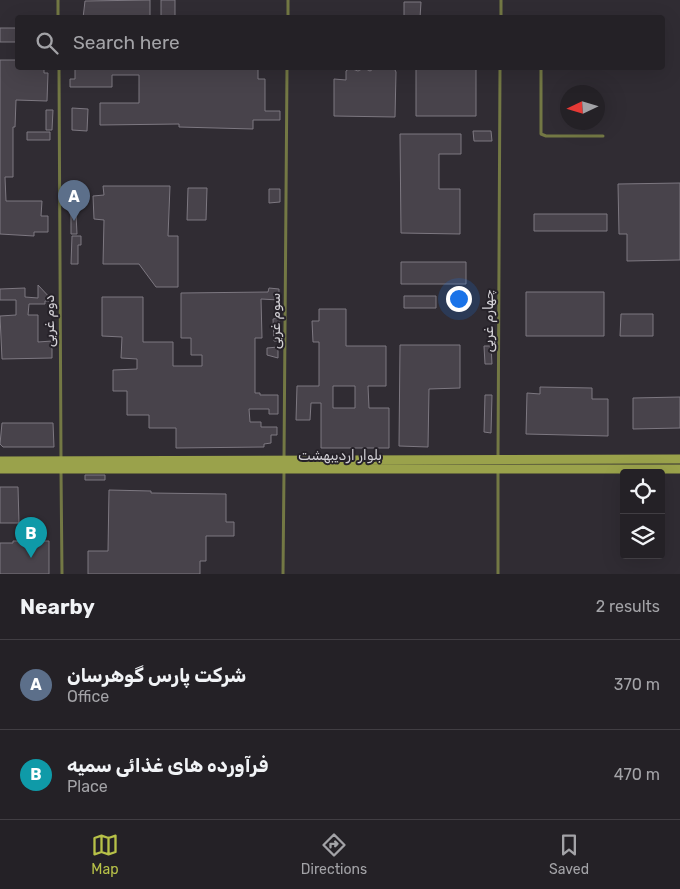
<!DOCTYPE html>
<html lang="en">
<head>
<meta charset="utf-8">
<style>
	:root { --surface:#242126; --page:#2c292e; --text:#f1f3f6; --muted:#a3a3a7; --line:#413e43; --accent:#b7c148 }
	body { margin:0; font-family:Rubik,Vazirmatn,sans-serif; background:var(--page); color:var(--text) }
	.controls { position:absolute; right:15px; bottom:15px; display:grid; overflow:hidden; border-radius:5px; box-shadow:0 5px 20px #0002 }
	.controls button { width:45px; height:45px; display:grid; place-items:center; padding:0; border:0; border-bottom:1px solid var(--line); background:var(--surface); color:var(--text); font:25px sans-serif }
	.compass { position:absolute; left:560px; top:85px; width:45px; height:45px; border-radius:50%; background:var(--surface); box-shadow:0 5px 20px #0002; rotate:266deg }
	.you { position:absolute; left:458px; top:298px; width:18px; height:18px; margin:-12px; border:4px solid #fff; border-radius:50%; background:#1a73e8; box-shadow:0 0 0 8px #1a73e833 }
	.badge { display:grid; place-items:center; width:32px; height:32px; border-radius:50%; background:var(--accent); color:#fff; font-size:16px; font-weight:700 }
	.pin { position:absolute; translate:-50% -41px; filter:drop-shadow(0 1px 2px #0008) }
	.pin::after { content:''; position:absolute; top:26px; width:18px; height:15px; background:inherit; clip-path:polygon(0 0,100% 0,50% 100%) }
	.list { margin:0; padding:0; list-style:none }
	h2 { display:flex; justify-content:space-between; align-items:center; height:65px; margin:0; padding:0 20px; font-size:21px }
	h2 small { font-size:16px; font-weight:400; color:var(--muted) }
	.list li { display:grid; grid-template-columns:32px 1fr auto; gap:15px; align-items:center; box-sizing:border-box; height:90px; padding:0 20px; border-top:1px solid var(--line) }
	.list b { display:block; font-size:19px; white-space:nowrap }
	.list p { margin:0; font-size:16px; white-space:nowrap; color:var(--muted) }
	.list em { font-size:16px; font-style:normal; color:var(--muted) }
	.icon { flex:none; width:28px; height:28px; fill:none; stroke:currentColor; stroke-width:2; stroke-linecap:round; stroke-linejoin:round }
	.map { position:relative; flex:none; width:680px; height:574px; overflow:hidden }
	.search { position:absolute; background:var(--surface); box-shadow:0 5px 20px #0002; left:15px; right:15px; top:15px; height:55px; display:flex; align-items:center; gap:12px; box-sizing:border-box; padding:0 18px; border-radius:5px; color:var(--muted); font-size:19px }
	.sheet { height:245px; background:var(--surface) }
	nav { display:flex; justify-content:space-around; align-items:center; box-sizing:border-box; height:70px; border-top:1px solid var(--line); background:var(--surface); font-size:14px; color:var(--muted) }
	nav a { display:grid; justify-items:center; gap:2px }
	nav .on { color:var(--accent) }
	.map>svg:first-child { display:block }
	.building { fill:#48434b; stroke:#7d7881; fill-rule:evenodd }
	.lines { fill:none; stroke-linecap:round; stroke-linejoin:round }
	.lane { stroke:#737844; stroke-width:3 }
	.secondary { stroke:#9aa24b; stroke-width:9 }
	.labels { text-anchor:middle; stroke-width:4; stroke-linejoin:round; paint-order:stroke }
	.street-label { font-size:14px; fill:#d2d0d5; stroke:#262229 }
</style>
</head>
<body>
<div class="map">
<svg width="680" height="574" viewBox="0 0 680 574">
	<rect width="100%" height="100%" fill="#302c33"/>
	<!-- building -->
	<path class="building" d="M150 0V18H83L85 1Z
		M161 0H175V18H161Z
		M404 2H421L420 18H404Z
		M0 28H18V42H0Z
		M0 60H18V68H44V73H48L47 101 16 100 15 127H13V177H5L6 201H42L41 216H48V232H34V236L0 234Z
		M75 68H258V79H265V111H280V120H253V129L179 127V124L100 125V103H139V75H112V87H70V79H75Z
		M350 68 358 71 364 68 370 71 375 68H394L396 72 395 117 334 116V79L346 80V71Z
		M416 68H476V116H416Z
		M72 108 88 109 87 131 72 130Z
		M46 110H53L52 130H46Z
		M473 131H491L492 141H474Z
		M27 132H50V140H27Z
		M400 134H461V154H439V189H460V234L401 233Z
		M680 183V260L627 261V234H619L618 184Z
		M72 184H82V194H72Z
		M103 186H170L168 236H178V287H156L139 264H103L104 220 94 219 93 196 104 195Z
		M188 188H207L206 220H187Z
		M269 189H280V202L269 203Z
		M71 214H76L77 234H71Z
		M534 214H607V231H534Z
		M72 236H81V245H78V264H71Z
		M401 262H466V284H401Z
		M38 285 53 301H45V304H29L28 315H38V342L52 341V358L2 359 0 316 16 315V300H0V289L25 288V297L38 298Z
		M269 288 279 289V300L261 299 262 338H255V393H260V395H278V414H269V409H249L250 422H261V427H277V435H271V443L264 444V447L176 448V428H149V415H127V391H113V370L137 369V359L121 358 122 337 102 336V297H143V342H173V366H202V355H191V338H181V293L268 292Z
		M526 292H604V336H526Z
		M404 296H436V308H404Z
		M319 309H346V346H386V386H368L369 408H389V448H321V403H311L310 420H296L297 386H319V342H313L312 321H319ZM333 386H355V408H333Z
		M621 314H653V336H620Z
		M279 318 280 341H274L273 319Z
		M400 345H460V388L429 389 428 447 399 446Z
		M484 346H491L492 364H485Z
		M278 347V358L267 355V348Z
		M540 387 592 388V399H608V436L526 434 527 393 540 394Z
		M485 395H492L491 433 484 432Z
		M680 397V428L633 429V398Z
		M2 423H53L54 447H3L0 444Z
		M85 475H105V480H85Z
		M0 487H18L19 523H0Z
		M109 490 151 491V493L226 494V522H234V536H206V561H200V574H88V551H108Z
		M13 541H49V574H0V543H13Z"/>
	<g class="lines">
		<!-- lane -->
		<path class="lane" d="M58 0V18
			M288 18V0
			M501 18V0
			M59 68 61 459
			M541 68V134L546 136H603
			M284 459 287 68
			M498 459 500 68
			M61 471 62 574
			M498 471V574
			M283 574 284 471"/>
		<!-- secondary -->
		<path class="secondary" d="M0 461 680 459
			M0 469H680"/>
	</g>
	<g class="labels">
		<!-- street labels -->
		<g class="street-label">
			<text transform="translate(49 321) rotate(-90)" y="5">دوم غربی</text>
			<text transform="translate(275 321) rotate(-90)" y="5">سوم غربی</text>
			<text transform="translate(488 321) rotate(-90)" y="5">چهارم غربی</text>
			<text x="340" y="460">بلوار اردیبهشت</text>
		</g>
	</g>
</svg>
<div class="controls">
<button><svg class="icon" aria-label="locate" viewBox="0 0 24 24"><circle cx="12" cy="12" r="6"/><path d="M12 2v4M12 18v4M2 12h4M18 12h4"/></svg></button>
<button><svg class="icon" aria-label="layers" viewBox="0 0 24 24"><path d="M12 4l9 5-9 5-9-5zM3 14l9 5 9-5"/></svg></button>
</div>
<svg class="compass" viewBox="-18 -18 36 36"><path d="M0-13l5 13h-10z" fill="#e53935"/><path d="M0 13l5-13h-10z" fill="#a3a3a7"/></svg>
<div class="you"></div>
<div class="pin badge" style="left:74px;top:221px;background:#5c6f8a">A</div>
<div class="pin badge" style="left:31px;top:558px;background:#0f9aa8">B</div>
<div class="search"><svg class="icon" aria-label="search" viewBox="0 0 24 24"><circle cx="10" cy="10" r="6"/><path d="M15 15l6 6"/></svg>Search here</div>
</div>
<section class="sheet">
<h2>Nearby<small>2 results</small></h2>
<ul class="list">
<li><span class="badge" style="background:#5c6f8a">A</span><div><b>شرکت پارس گوهرسان</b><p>Office</p></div><em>370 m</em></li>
<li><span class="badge" style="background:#0f9aa8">B</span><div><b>فرآورده های غذائی سمیه</b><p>Place</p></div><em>470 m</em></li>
</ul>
</section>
<nav>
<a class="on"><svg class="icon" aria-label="map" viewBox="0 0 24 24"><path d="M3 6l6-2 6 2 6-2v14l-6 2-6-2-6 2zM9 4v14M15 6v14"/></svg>Map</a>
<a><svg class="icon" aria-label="directions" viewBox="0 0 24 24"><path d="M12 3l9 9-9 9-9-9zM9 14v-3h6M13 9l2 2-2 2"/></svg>Directions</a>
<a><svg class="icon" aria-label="saved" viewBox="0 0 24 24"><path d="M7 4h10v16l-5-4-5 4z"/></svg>Saved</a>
</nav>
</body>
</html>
